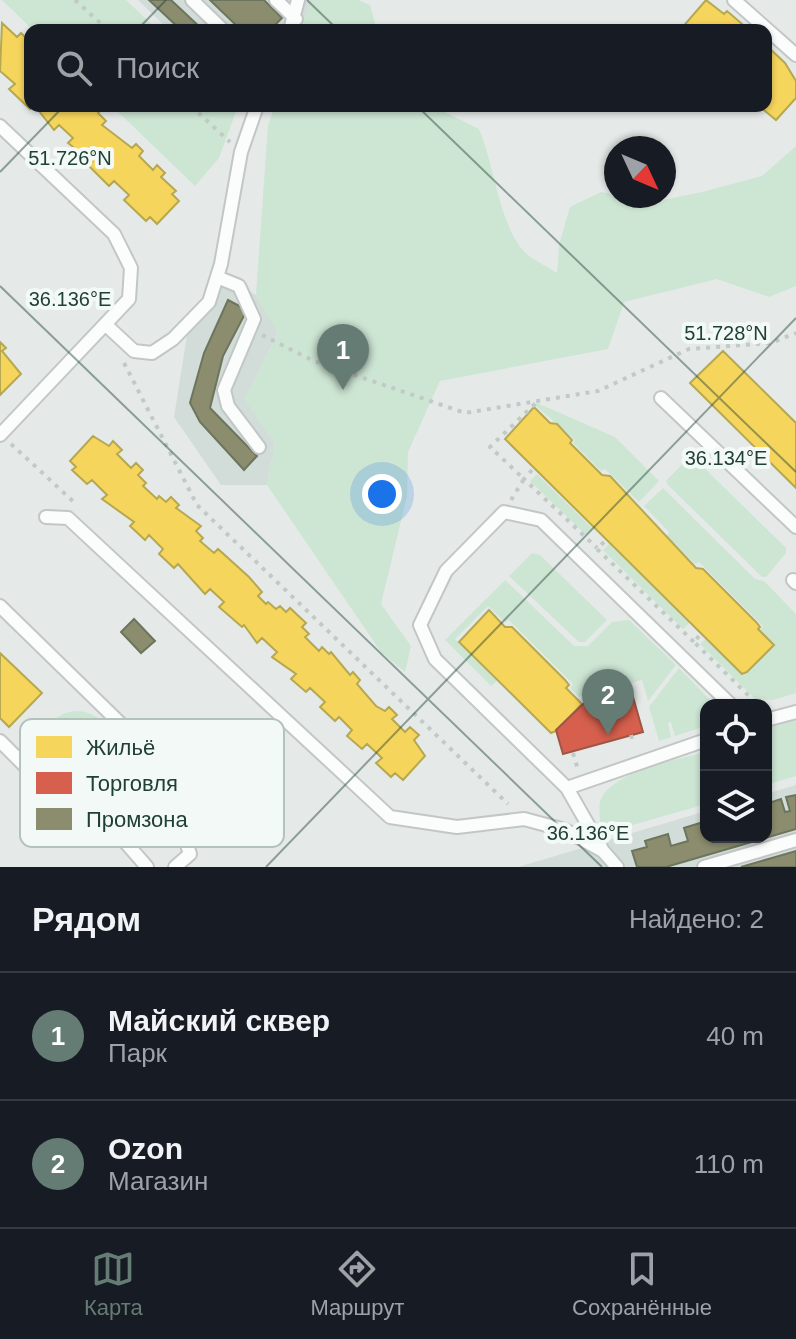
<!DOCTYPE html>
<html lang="ru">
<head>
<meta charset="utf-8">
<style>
	:root { --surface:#171b24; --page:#242831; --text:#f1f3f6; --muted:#9ea1a6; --line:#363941; --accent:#657c74 }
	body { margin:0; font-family:Helvetica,sans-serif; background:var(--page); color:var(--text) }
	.controls { position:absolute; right:24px; bottom:24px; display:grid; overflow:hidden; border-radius:16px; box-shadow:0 2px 6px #0004 }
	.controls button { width:72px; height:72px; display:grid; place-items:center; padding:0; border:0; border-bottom:2px solid var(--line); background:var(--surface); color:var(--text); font:40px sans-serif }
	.compass { position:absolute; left:604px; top:136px; width:72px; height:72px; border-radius:50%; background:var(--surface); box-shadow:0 2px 6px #0004; rotate:134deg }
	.you { position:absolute; left:382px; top:494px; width:28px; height:28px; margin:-20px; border:6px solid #fff; border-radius:50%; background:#1a73e8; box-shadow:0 0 0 12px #1a73e833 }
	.badge { display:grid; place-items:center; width:52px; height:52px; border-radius:50%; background:var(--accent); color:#fff; font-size:26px; font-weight:700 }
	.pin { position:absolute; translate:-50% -66px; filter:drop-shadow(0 2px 4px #0008) }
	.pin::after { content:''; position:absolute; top:42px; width:28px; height:24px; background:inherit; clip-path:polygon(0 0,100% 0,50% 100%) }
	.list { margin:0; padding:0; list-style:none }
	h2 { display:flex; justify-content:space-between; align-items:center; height:104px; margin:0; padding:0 32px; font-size:34px }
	h2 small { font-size:26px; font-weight:400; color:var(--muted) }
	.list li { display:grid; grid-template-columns:52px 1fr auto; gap:24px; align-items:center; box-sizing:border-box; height:128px; padding:0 32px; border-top:2px solid var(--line) }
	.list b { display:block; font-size:30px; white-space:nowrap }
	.list p { margin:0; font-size:26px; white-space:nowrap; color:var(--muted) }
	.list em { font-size:26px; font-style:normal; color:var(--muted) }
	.icon { flex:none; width:44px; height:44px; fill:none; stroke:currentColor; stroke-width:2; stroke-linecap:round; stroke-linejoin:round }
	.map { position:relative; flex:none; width:796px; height:867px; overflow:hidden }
	.search { position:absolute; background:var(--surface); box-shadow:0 2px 6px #0004; left:24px; right:24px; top:24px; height:88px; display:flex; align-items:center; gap:20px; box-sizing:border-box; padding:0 28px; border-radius:16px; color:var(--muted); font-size:30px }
	.sheet { height:360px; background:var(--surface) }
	nav { display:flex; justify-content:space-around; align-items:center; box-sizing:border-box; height:112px; border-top:2px solid var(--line); background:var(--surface); font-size:22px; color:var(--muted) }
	nav a { display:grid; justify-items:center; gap:4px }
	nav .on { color:var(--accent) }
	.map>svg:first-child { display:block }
	.built { fill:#d2dcd8 }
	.green { fill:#cde5d3 }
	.homes { fill:#f6d55c; stroke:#b6a851; stroke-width:2 }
	.shops { fill:#d6604d; stroke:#9f5646; stroke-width:2 }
	.industry { fill:#8c8c6e; stroke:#6c755d; stroke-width:2 }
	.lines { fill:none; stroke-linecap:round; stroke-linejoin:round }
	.lane-casing { stroke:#c2c7c5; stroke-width:16 }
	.path { stroke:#c1cac6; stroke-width:4; stroke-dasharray:4 6; stroke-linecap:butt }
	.lane { stroke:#fbfcfc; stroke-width:12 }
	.ticks { fill:none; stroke:#204036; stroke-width:2; stroke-opacity:0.45 }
	.key { fill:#f3f9f6; stroke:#b4c2bc; stroke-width:2 }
	.key-label { font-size:22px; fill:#204036 }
	.ticks-label { font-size:20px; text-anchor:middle; fill:#204036; stroke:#f3f9f6; stroke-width:8; stroke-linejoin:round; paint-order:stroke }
</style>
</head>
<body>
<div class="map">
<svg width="796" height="867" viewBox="0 0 796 867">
	<rect width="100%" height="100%" fill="#e5eae8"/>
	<!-- built -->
	<path class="built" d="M138 0H312L301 30H169Z
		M222 276 256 295 278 333 245 399 275 444 267 485H221L174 417 188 329Z
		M796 785V867H518L706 811V837H766V794Z"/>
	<!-- green -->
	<path class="green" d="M2 0H126L158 30H33Z
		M312 0H358L370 5 377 30H301Z
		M112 106H238L219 158 195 186Z
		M275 106H433L479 129C495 167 497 215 521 248 528 258 547 266 557 273L559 245 570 207 601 192 653 202 702 192 762 176 796 146V286L769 297 717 279 624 302 608 349 440 381 408 452 407 496 381 604 411 646 405 672 381 652 267 485 275 444 245 399 278 334 256 295 268 125Z
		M537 403 615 437 659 481 639 502 605 469 601 471 573 443 575 440 535 405Z
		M688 458H694L786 548V553L766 577H762L668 485 666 481Z
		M537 474 593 529 586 535 530 481Z
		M663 488 755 579 764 581 796 614V693L773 700 755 699 700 644 705 639 743 676 775 645 760 630 763 626 699 562 695 564 667 536 669 532 644 506Z
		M609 544 689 623 683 629 603 550Z
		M532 553 540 555 607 620 585 642H579L509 576Z
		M505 580 574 646H588L612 622 629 620 676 665 648 701 642 680 579 697 570 688 573 684 509 620 505 622 488 606 455 639 497 681 491 686 445 640Z
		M679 668 715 705H706V726L675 736 671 722 668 723 671 737 659 741 649 707Z
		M43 745a34 34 0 1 1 68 0a34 34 0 1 1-68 0Z
		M796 719V776L766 785V729Z
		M706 752V804L601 834C601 824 598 811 600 802 607 773 680 759 706 752Z"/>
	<!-- homes -->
	<path class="homes" d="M706 0 724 14 727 11 749 30H680Z
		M2 23 17 37 21 33 29 41 25 45 30 50V106H33L30 109 9 89 15 84 0 71Z
		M767 46 785 63 796 81V98L776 120 759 106H766Z
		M35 106H98L102 109 98 113 106 121 102 125 132 148 136 144 143 151 139 156 153 170 157 165 165 173 161 177 176 191 172 194 179 201 157 224 150 217 146 221 124 200 129 195 114 181 109 186 88 165 92 162 68 143 73 138 59 125 54 130Z
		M0 342 6 348 2 351 21 374 0 395Z
		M723 351 796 423V488L690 383Z
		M534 407 550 423 557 424 572 440 570 443 602 475 610 476 696 568 703 569 756 622 760 627 758 629 774 645 747 672 742 674 505 439Z
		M93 436 109 446 113 441 122 450 117 454 131 468 136 463 143 470 138 475 146 483 143 486 157 499 159 496 166 502 171 497 179 505 176 508 201 526 196 531 203 538 200 541 214 553 218 549 249 577 262 592 258 596 266 604 268 602 276 609 280 606 286 612 290 608 306 623 302 627 309 634 305 637 319 651 322 647 329 654 331 652 350 675 353 672 360 680 357 684 376 706 385 711 389 707 397 715 392 719 405 732 410 727 419 735 414 740 425 756 403 780 395 773 391 777 376 763 382 758 367 744 362 749 347 736 352 730 339 717 335 721 320 707 325 702 310 688 306 692 291 679 296 674 272 657 277 652 262 638 257 643 244 625 242 627 219 607 224 602 210 589 205 594 178 564 174 568 159 554 163 549 149 535 145 540 130 526 134 522 102 499 107 495 92 480 87 484 72 470 76 467 70 461Z
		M489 610 505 627H512L565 680 569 685 566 688 582 704 556 731 551 733 459 642Z
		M0 653 42 693 9 727 0 718Z"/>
	<!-- shops -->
	<path class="shops" d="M631 690 643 732 563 754 556 730 583 704Z"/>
	<!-- industry -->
	<path class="industry" d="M149 0H171L203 30H181Z
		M210 0H264L282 18 270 30H241Z
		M228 300 247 310 223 356 210 408 257 456 244 470 200 422 190 403 204 353Z
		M134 619 155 641 141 653 121 632Z
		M796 795V829L666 867H637L632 851 647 847 645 841 668 834 671 846 688 841 684 828 706 821V837H766V804L781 799 785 812 790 811 786 797Z
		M796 851V867H741Z"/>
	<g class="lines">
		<defs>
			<path id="lane" d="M192 0 223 30
				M276 0 296 19
				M734 0 796 55
				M290 30 298 0
				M0 126 114 234 131 268 129 299 0 435
				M217 277 239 286 254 319 224 390 228 406 259 447
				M106 325 134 351 152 353 173 339 209 302 221 264 241 152 257 106
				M661 398 796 527
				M46 517 68 518 390 817 457 827 524 819 565 830 603 851 617 867
				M793 580 796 583
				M0 606 126 729 176 811 190 854 175 867
				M766 720 796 712
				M0 741 36 777 106 820 147 867
				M567 788 706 740
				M91 811 147 763
				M603 851 567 788 435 659 420 625 446 571 504 512 541 520 731 705
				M704 867 796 840"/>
		</defs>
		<!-- lane casing -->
		<use href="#lane" class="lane-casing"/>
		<!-- path -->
		<path class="path" d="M75 0 108 30
			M191 106 230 142
			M262 335 314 361 465 413 598 391 689 349 771 343 796 333
			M124 363 197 505 508 804
			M11 444 75 503
			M532 470 524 479 597 548
			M511 500 524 479 490 447 537 402
			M604 542 597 549 694 642
			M699 636 694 642 755 702
			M631 735 632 739
			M573 753 578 770"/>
		<!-- lane -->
		<use href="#lane" class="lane"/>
	</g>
	<!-- ticks -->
	<path class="ticks" d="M307 0 338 30M137 30 166 0M417 106 796 472M0 172 64 106M0 286 602 867M266 867 796 318"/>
	<!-- legend -->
	<rect x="20" y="719" width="264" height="128" rx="12" class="key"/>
	<rect x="36" y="736" width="36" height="22" fill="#f6d55c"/>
	<rect x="36" y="772" width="36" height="22" fill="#d6604d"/>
	<rect x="36" y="808" width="36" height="22" fill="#8c8c6e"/>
	<g class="key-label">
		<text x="86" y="755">Жильё</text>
		<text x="86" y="791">Торговля</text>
		<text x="86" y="827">Промзона</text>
	</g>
	<g class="ticks-label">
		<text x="70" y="165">51.726°N</text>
		<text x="70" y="306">36.136°E</text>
		<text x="726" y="340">51.728°N</text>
		<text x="726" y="465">36.134°E</text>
		<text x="588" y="840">36.136°E</text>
	</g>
</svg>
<div class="controls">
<button><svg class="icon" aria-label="locate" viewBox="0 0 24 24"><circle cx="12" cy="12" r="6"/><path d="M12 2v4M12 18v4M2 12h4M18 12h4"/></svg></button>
<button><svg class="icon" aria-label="layers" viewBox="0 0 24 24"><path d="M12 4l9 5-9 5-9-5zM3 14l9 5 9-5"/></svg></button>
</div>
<svg class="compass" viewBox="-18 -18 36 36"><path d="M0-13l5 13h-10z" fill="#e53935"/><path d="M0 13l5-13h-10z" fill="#9ea1a6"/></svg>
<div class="you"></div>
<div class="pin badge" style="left:343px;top:390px">1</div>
<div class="pin badge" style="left:608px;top:735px">2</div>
<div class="search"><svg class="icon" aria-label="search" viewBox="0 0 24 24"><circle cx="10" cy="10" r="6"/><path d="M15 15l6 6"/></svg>Поиск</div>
</div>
<section class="sheet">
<h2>Рядом<small>Найдено: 2</small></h2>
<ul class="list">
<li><span class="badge">1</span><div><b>Майский сквер</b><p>Парк</p></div><em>40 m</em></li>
<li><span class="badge">2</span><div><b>Ozon</b><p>Магазин</p></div><em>110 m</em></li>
</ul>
</section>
<nav>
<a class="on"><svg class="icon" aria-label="map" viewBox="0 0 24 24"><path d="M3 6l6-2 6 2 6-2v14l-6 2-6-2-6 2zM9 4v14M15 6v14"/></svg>Карта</a>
<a><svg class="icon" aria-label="directions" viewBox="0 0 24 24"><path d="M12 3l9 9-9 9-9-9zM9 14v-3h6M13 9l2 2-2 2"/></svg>Маршрут</a>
<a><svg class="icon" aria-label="saved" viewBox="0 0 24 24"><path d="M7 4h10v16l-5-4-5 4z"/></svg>Сохранённые</a>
</nav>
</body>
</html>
